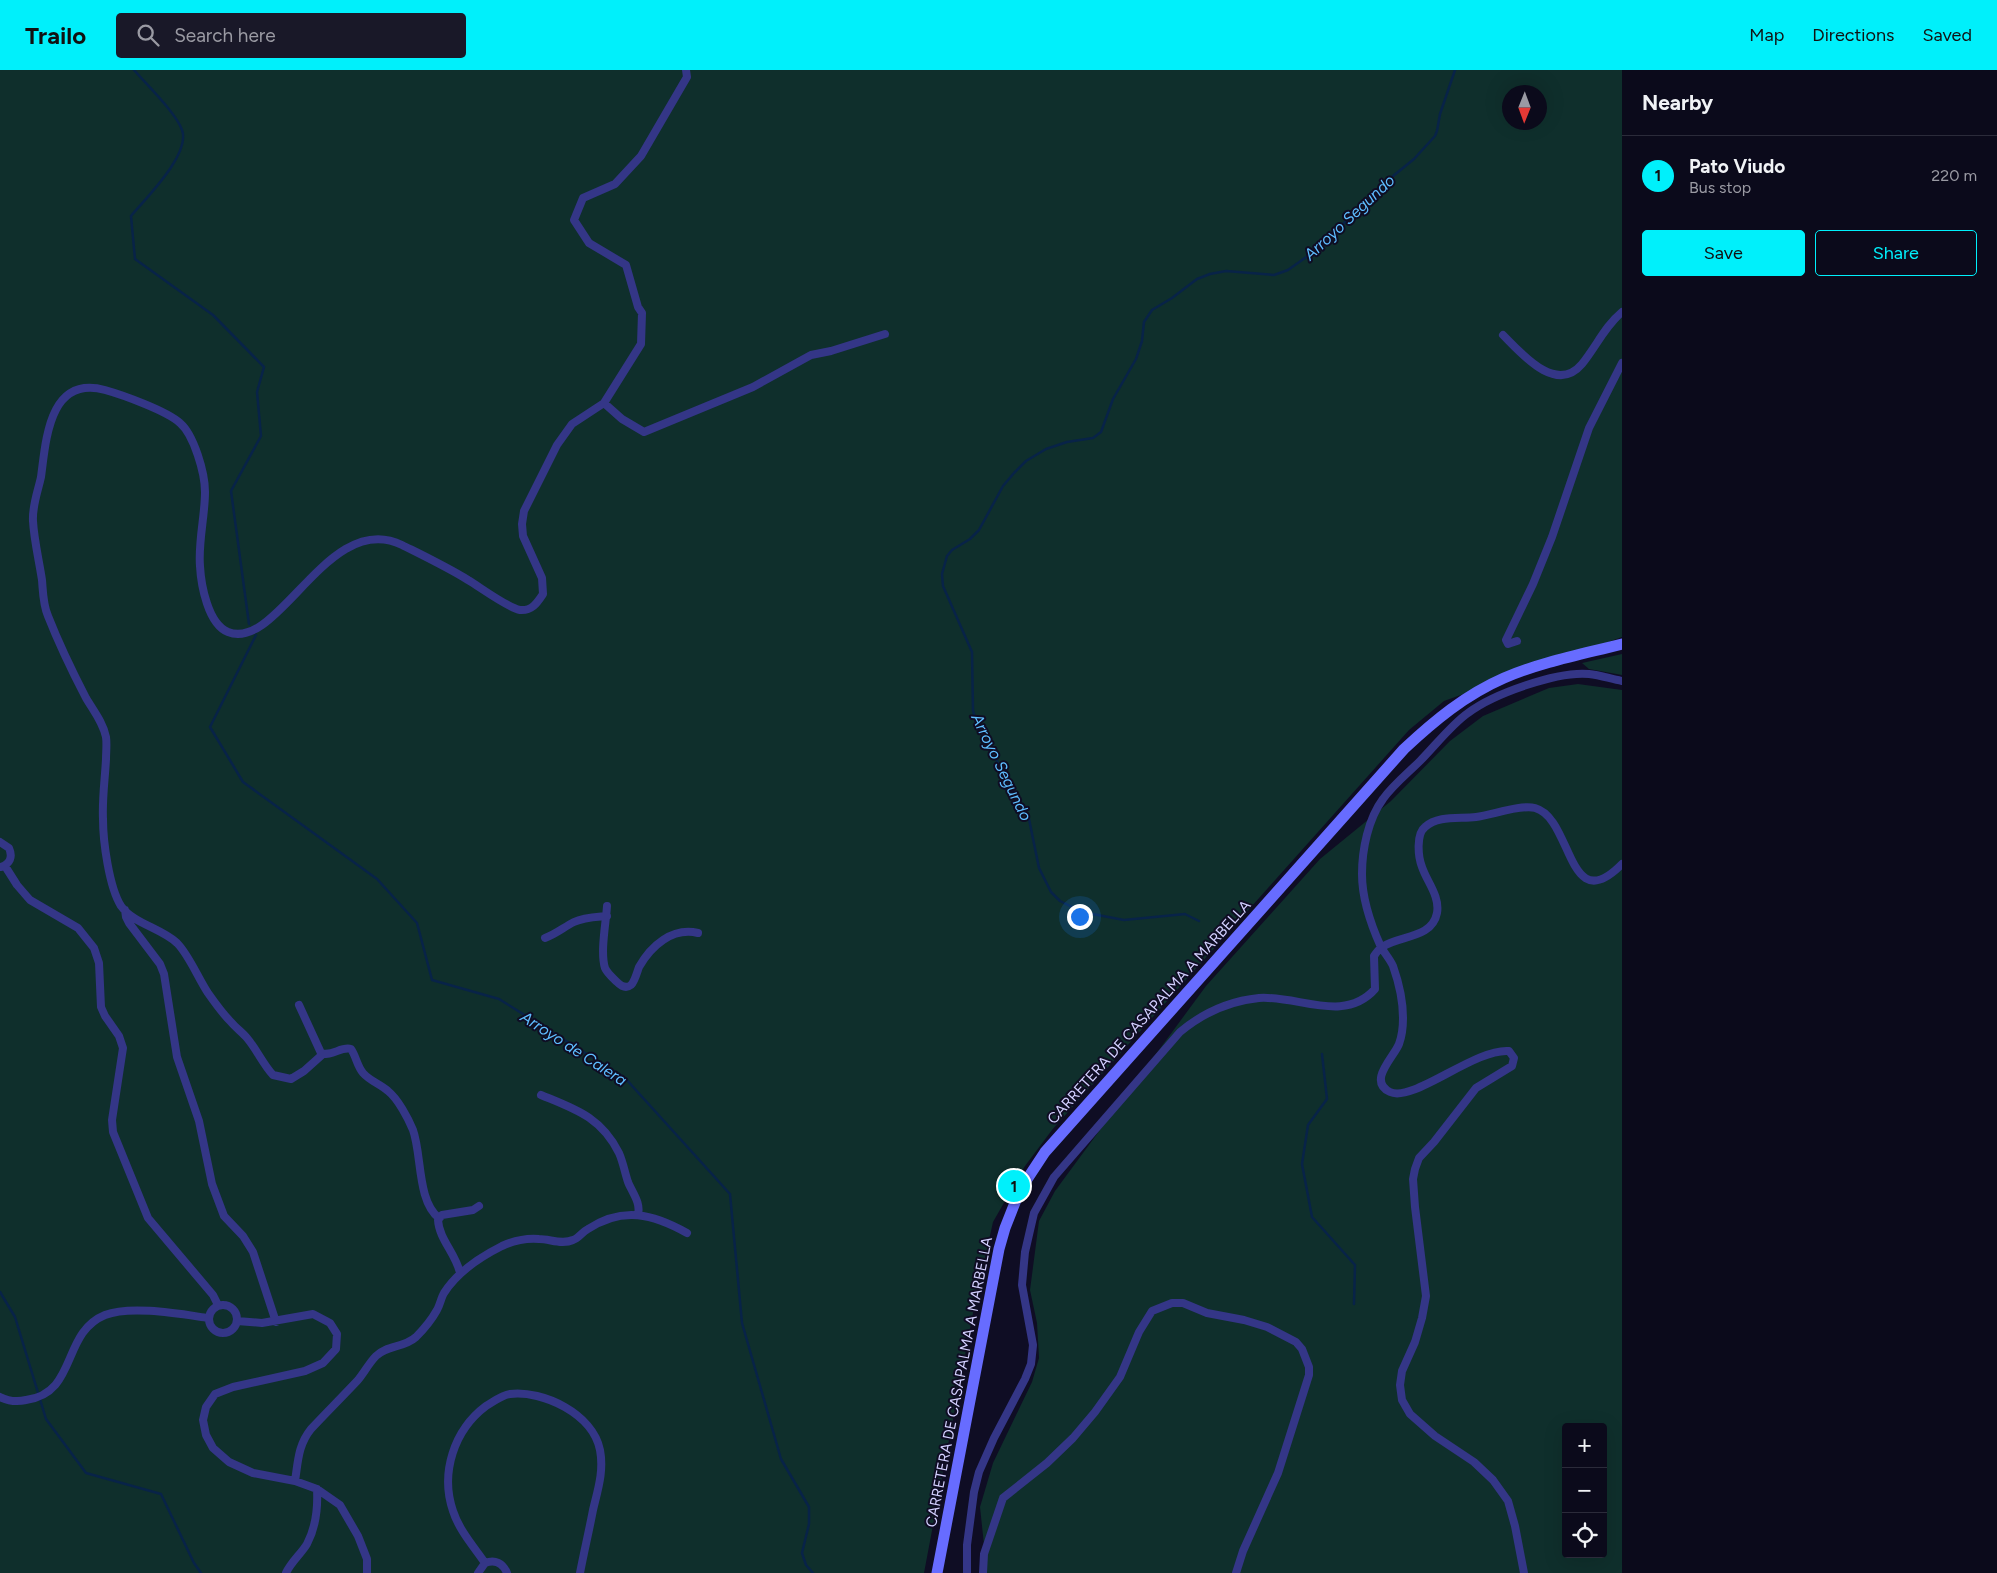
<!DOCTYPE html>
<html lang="en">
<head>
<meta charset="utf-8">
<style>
	:root { --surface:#0b0a1b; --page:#191828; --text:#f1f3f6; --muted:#9a9aa3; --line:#2b2b3a; --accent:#00f0fb }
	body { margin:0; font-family:Figtree,sans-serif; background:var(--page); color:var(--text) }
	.controls { position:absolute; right:15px; bottom:15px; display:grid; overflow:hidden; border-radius:5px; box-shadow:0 5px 20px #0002 }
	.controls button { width:45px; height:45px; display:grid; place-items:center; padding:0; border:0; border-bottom:1px solid var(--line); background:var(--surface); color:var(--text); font:25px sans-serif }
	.compass { position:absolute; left:1502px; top:15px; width:45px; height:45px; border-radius:50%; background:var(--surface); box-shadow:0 5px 20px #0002; rotate:181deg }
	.you { position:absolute; left:1079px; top:846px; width:18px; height:18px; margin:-12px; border:4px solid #fff; border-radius:50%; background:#1a73e8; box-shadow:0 0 0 8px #1a73e833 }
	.badge { display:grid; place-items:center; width:32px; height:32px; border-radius:50%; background:var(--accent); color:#111; font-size:16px; font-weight:700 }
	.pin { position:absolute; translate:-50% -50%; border:2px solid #fff; box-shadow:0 1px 5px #0006 }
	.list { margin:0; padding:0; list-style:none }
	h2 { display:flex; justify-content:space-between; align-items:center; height:65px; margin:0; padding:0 20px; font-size:21px }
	h2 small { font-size:16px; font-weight:400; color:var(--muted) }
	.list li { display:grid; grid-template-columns:32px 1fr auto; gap:15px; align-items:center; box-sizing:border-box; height:80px; padding:0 20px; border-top:1px solid var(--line) }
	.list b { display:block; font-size:19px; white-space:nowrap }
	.list p { margin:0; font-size:16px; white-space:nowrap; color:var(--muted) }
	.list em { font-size:16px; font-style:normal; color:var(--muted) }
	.actions { display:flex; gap:10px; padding:15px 20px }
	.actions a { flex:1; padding:11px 0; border:1px solid var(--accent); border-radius:5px; text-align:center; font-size:18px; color:var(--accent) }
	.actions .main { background:var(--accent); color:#111 }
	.icon { flex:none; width:28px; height:28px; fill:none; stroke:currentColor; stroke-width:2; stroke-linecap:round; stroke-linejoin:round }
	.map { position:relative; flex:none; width:1622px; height:1503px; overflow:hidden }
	header { display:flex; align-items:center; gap:30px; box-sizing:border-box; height:70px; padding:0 25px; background:var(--accent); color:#111 }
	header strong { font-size:24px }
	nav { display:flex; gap:28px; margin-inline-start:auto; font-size:18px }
	.search { width:350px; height:45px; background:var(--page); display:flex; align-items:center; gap:12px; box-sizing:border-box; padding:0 18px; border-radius:5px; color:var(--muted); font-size:19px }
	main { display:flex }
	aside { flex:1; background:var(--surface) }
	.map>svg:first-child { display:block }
	.green { fill:#0f2f2c; fill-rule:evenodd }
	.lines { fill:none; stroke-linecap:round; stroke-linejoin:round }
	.stream { stroke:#082348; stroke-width:2.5 }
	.minor { stroke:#343687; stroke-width:8 }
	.secondary { stroke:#676cff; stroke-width:11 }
	.labels { text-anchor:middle; stroke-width:4; stroke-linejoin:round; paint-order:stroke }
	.street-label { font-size:15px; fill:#d3d0ff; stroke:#0f0d24 }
	.water-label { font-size:16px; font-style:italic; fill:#5ebdff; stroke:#0f0d24 }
</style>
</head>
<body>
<header>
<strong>Trailo</strong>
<div class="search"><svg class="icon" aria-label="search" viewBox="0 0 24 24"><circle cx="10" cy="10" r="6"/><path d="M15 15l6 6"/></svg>Search here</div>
<nav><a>Map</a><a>Directions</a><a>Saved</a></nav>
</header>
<main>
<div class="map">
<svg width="1622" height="1503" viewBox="0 0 1622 1503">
	<rect width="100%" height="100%" fill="#0f0d24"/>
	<!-- green -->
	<path class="green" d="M0 0H1622V567L1444 631 1409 660 1052 1060 1025 1096 993 1152 973 1243 924 1503H0ZM1510 22H1540V52H1510Z
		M1622 584V605L1589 599 1582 593Z
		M1578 614 1622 620V1503H987L980 1437 993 1393 1032 1312 1039 1288 1037 1253 1030 1220 1039 1151 1055 1121 1206 916 1320 789 1391 731 1450 671 1483 646 1549 618ZM1566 1357H1603V1484H1566Z"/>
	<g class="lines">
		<!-- stream -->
		<path class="stream" d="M134 0C147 15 176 43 182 60 191 84 146 128 131 146L135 189 213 245 264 297 257 322 261 366 231 421 249 554
			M256 565 210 657 243 712 377 809 417 853 432 910 499 929 625 1008 730 1124 742 1253 781 1389 809 1437V1454L802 1483 806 1495 813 1503
			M1199 851 1185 844 1124 850 1082 842 1060 831 1051 822 1039 798 1029 749 976 653 973 640 972 582 943 516 942 504 947 486 952 480 970 469 979 460 1003 416 1014 403 1026 391 1046 379 1067 372 1093 368 1101 362 1113 329 1136 289 1142 271 1144 252 1152 240 1172 228 1197 209 1210 204 1226 201 1274 205 1288 200 1319 178 1382 115 1414 89 1435 66 1437 61 1440 44 1455 0
			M1322 984 1327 1029 1308 1055 1302 1094 1312 1147 1355 1195 1354 1234
			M0 1222 15 1247 46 1349 86 1403 161 1424 194 1493 201 1503"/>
		<!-- minor -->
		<path class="minor" d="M686 0 687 7 641 86 615 114 583 128 574 150 589 173 626 195 638 237 642 243 641 274 604 333 622 349 644 362 753 317 811 285 831 281 885 264
			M1503 265C1521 283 1556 325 1582 294 1596 277 1605 256 1622 242
			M1517 571 1508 574 1506 570 1533 514 1552 467 1589 358 1622 293
			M0 772 9 778C13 787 10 794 1 797
			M5 796 17 815 30 830 78 858 94 878 99 893 101 937 105 946 119 966 123 978 112 1050 113 1062 148 1148 213 1225 218 1235
			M607 836C606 853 600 882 605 898 607 903 613 908 617 912 621 916 626 919 631 915 635 911 637 902 639 897 651 876 672 857 698 863
			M125 840 126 847 129 853 160 894 164 904 177 987 199 1051 212 1114 224 1146 243 1166 253 1182 276 1252
			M545 868C556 864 564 857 574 852 584 847 596 847 607 846
			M299 935 321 983C332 987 341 976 351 979 356 986 357 996 363 1003 370 1011 380 1014 388 1021 398 1029 408 1048 413 1060 422 1085 417 1131 439 1148
			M323 984 304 1001 291 1009 273 1005C263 994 257 980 247 968 243 963 236 958 231 952 223 944 215 933 208 923 198 908 189 885 177 873 161 858 134 854 121 836 109 817 103 771 103 749 102 729 105 709 106 689 106 682 107 674 106 667 103 652 93 640 86 628 72 601 59 574 48 546 43 535 43 522 42 510 39 490 34 470 33 451 32 436 38 421 41 407 46 370 49 305 105 320 123 325 167 341 180 353 194 365 205 403 205 422 205 446 198 472 200 496 201 515 208 554 228 562 279 582 328 439 402 475 424 486 447 497 468 510 480 517 508 538 520 540 532 541 537 533 543 524L542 508 523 466 522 454 524 441 557 375 572 354 604 333
			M541 1025C575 1039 601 1047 619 1083 623 1092 625 1103 628 1112 632 1122 641 1133 638 1144
			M460 1203C456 1184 439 1169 438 1150L442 1145 473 1140 479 1136
			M209 1249a14 14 0 1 1 28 0a14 14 0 1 1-28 0Z
			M237 1251 262 1253 313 1244 330 1253 337 1264 336 1279 323 1293 305 1301 233 1317 215 1324 206 1337 203 1350 206 1365 213 1378 229 1392 253 1403 295 1411 317 1419 340 1435 358 1466 367 1489V1503
			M0 1327C8 1331 17 1332 26 1330 78 1323 61 1263 105 1245 131 1235 180 1244 208 1248
			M295 1411C298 1392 298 1375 311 1359 326 1343 342 1327 358 1310 364 1303 369 1293 376 1286 387 1275 404 1278 416 1267 423 1260 432 1249 437 1240 440 1235 441 1228 444 1223 458 1201 480 1187 502 1176 513 1171 527 1168 539 1169 550 1169 562 1175 573 1170 579 1168 582 1162 588 1159 623 1136 653 1144 687 1163
			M485 1493C474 1477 459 1460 453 1441 440 1403 454 1360 486 1336 493 1332 502 1325 510 1324 543 1320 593 1344 600 1380 604 1401 598 1419 593 1440 589 1461 584 1482 580 1503
			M286 1503C291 1492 301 1484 307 1474 316 1457 318 1438 317 1419
			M478 1503 485 1493C495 1489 503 1493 507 1503
			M967 1503V1475L974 1422 979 1402 994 1368 1025 1309 1031 1294 1033 1275 1022 1215 1025 1182 1034 1143 1054 1107 1180 962C1204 942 1229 931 1259 928 1298 925 1344 954 1375 919L1374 886C1376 883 1379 879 1382 877 1399 865 1432 869 1437 843 1440 826 1427 812 1422 797 1418 787 1416 764 1425 757 1438 745 1459 749 1476 747 1492 745 1521 734 1535 738 1573 748 1567 850 1622 794
			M983 1503 984 1484 1003 1428 1047 1393 1073 1368 1095 1342 1120 1307 1139 1262 1152 1241 1172 1233H1183L1207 1243 1244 1250 1267 1257 1296 1272 1302 1279 1309 1297V1305L1278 1403 1243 1481 1236 1503
			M1524 1503 1515 1456 1508 1431 1493 1410 1474 1392 1435 1366 1410 1344 1402 1330 1400 1315 1402 1301 1415 1272 1422 1248 1426 1226 1415 1137 1413 1109 1415 1099 1419 1088 1434 1072 1476 1018 1512 996 1514 988 1509 981C1475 978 1413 1033 1390 1022 1367 1011 1394 987 1399 974 1402 966 1403 957 1403 948 1403 931 1399 913 1393 896 1390 889 1385 884 1381 877 1371 855 1362 829 1362 804 1362 780 1368 749 1383 729 1393 715 1408 703 1420 691 1434 677 1452 654 1468 643 1493 624 1557 601 1589 604 1600 605 1611 609 1622 611"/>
		<!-- secondary -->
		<path class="secondary" d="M937 1503 999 1179 1005 1158 1020 1120 1045 1082 1404 679C1434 651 1465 625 1504 608 1541 592 1583 584 1622 574"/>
	</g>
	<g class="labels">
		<!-- street labels -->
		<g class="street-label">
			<text transform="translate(1149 942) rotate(-48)" y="5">CARRETERA DE CASAPALMA A MARBELLA</text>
			<text transform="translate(959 1312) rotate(-79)" y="5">CARRETERA DE CASAPALMA A MARBELLA</text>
		</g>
		<!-- water labels -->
		<g class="water-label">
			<text transform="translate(1349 147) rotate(-43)" y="6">Arroyo Segundo</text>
			<text transform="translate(1002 697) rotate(64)" y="6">Arroyo Segundo</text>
			<text transform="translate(574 978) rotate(33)" y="6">Arroyo de Calera</text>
		</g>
	</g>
</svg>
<div class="controls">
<button>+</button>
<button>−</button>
<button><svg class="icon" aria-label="locate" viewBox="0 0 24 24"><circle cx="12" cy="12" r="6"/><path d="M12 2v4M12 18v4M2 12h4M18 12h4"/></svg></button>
</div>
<svg class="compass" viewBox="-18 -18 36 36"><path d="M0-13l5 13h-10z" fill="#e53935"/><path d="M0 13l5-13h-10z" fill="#9a9aa3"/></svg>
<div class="you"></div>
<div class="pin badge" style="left:1014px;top:1116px">1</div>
</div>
<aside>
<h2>Nearby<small></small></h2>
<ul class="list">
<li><span class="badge">1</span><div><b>Pato Viudo</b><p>Bus stop</p></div><em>220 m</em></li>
</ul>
<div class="actions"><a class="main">Save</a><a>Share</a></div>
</aside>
</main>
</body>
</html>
